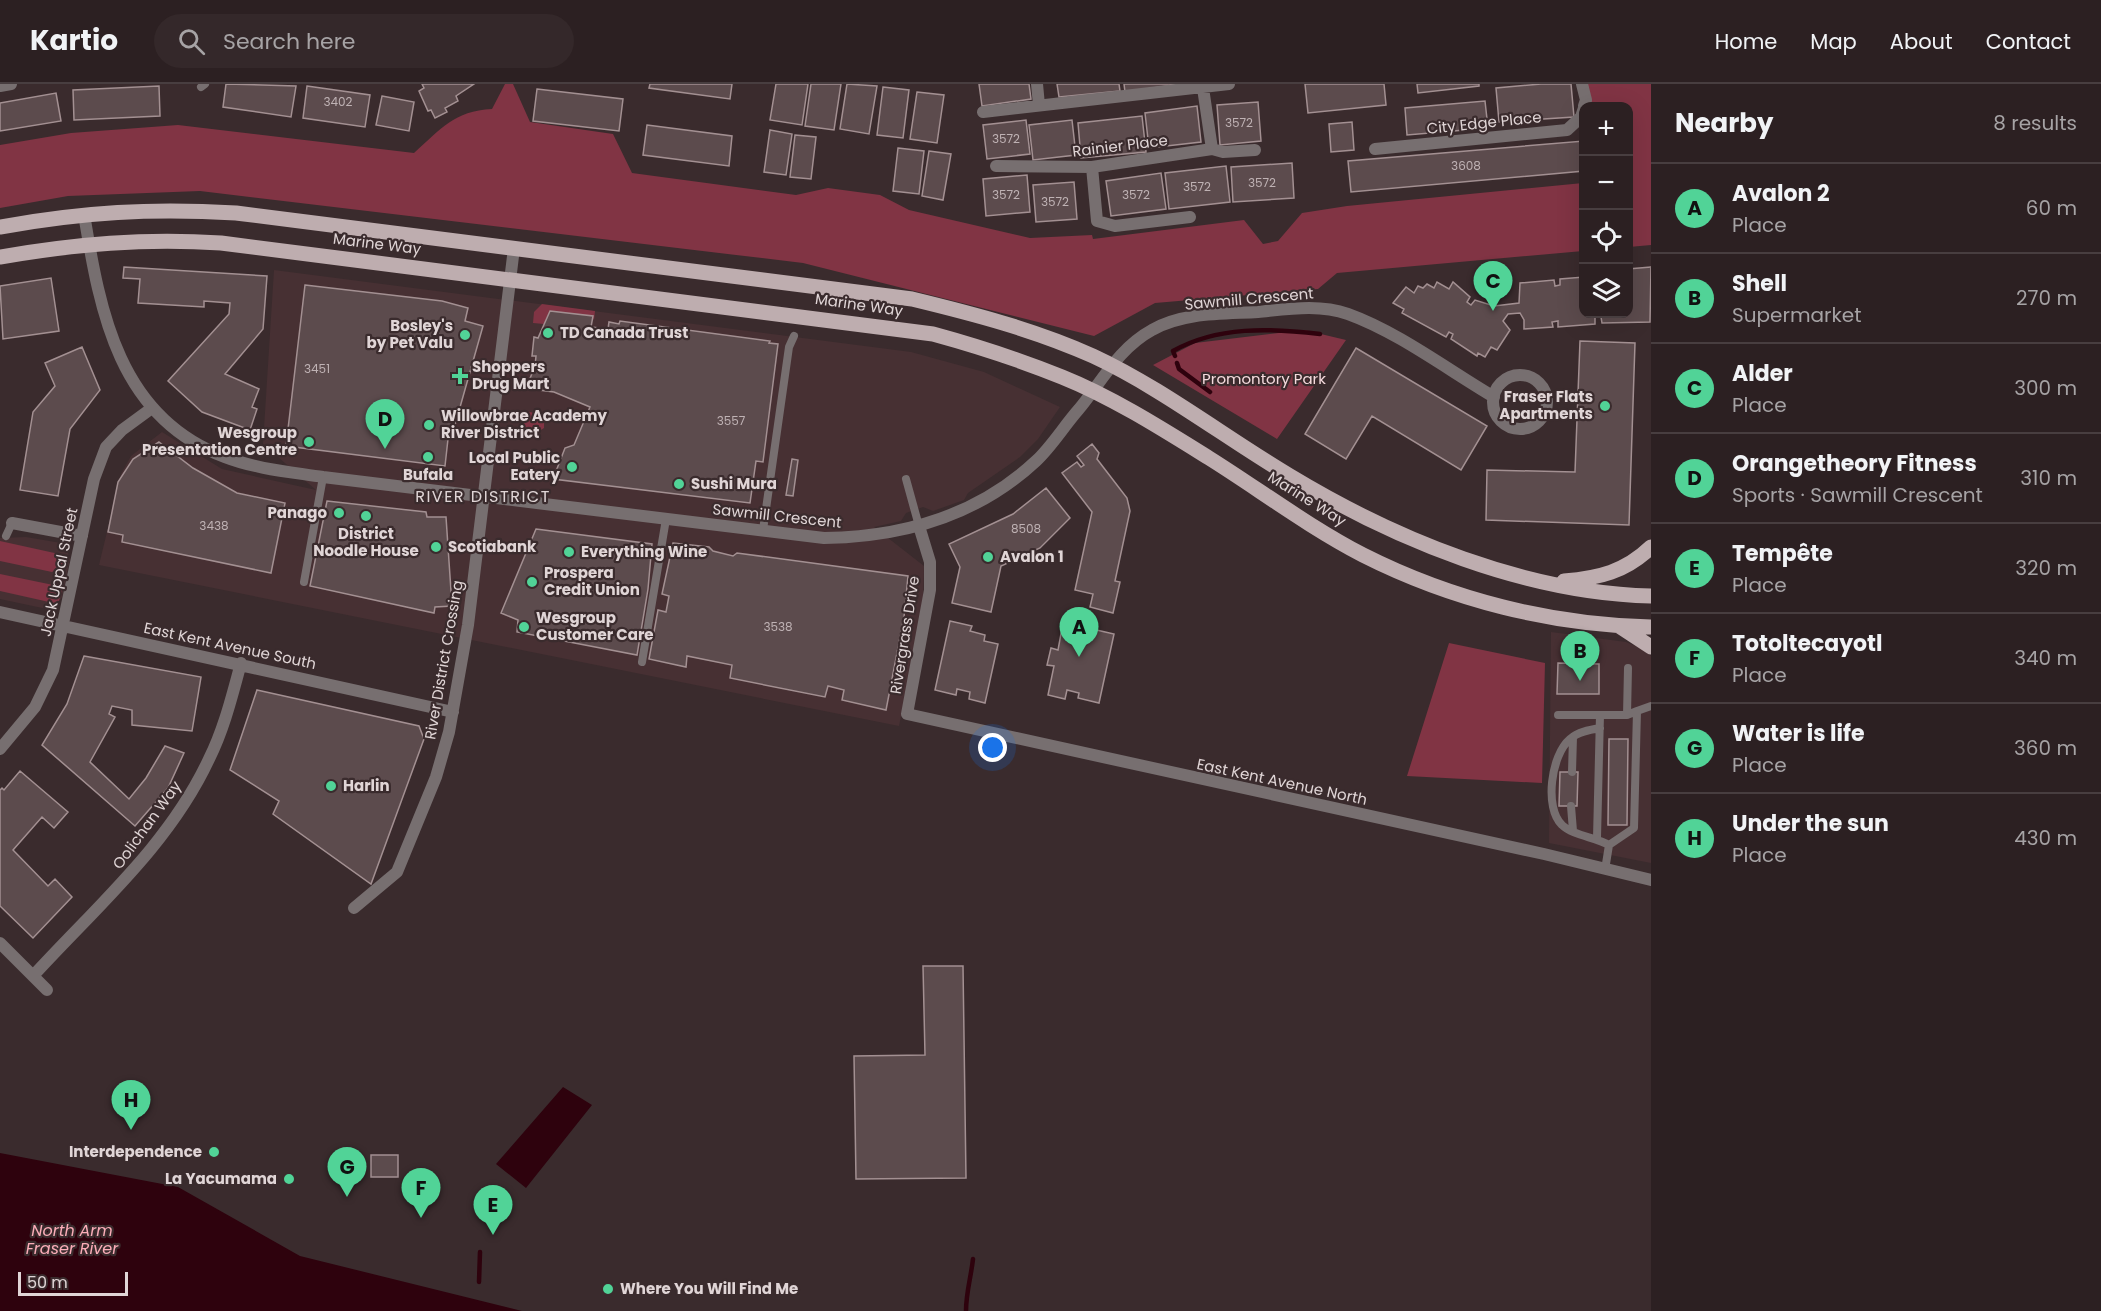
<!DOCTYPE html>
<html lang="en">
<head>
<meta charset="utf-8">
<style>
	:root { --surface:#2c2022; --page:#34282a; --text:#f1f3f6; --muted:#a6a3a5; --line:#483e40; --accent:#51d397 }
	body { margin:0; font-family:Poppins,sans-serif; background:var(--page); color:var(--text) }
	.controls { position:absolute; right:18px; top:18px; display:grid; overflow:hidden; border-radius:12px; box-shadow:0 6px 24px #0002 }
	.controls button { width:54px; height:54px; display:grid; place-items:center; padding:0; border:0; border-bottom:2px solid var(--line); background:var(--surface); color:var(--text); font:30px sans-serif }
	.scale { position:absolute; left:18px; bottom:15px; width:110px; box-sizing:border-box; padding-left:6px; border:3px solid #e0d5d6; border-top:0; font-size:16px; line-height:21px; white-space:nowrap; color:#e0d5d6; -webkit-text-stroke:4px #3a2b2d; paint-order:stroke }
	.you { position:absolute; left:993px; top:664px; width:21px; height:21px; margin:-15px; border:4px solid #fff; border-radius:50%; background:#1a73e8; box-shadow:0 0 0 9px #1a73e833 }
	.badge { display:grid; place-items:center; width:39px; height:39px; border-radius:50%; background:var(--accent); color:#111; font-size:20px; font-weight:700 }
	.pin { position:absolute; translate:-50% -50px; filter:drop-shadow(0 2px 3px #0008) }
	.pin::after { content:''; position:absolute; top:32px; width:21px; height:18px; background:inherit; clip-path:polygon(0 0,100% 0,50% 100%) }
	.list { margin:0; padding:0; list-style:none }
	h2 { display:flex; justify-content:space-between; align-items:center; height:78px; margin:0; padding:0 24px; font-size:26px }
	h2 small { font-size:20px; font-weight:400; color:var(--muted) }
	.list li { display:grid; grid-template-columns:39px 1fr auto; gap:18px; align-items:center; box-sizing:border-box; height:90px; padding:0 24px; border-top:2px solid var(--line) }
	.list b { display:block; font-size:22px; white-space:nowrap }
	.list p { margin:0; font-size:20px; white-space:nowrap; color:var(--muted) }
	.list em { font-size:20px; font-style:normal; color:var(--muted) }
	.icon { flex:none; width:33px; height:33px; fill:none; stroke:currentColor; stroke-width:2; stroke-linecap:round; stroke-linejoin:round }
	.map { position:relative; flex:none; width:1651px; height:1227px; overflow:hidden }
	header { display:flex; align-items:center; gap:36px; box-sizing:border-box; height:84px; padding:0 30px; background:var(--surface); border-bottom:2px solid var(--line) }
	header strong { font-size:28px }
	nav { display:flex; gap:33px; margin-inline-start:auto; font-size:21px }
	.search { width:420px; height:54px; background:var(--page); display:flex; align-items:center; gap:15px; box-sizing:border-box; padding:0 21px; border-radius:33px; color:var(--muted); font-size:22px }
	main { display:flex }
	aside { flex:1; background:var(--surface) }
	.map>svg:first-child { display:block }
	.built { fill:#473033 }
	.green { fill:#813444 }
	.water { fill:#2e020d }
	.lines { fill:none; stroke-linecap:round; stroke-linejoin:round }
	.stream { stroke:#2e020d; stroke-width:4.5 }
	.building { fill:#5c4b4d; stroke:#a39092; stroke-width:1.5 }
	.lane { stroke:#776f70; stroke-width:8 }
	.street { stroke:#776f70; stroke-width:12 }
	.primary { stroke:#beadaf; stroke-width:15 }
	.poi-dot { fill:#51d397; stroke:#3a2b2d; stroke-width:2 }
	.labels { text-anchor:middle; stroke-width:4.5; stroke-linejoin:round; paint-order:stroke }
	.number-label { font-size:12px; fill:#bfb2b4 }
	.street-label { font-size:15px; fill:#e0d5d6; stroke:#3a2b2d }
	.poi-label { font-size:15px; font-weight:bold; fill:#e0d5d6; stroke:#3a2b2d; text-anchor:start }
	.park-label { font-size:15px; fill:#f5dadd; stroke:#3a2b2d }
	.neighbourhood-label { font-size:16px; letter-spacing:1.5px; fill:#e0d5d6; stroke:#3a2b2d }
	.water-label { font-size:16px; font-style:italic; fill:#fbadb8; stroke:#3a2b2d }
</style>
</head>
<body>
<header>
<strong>Kartio</strong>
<div class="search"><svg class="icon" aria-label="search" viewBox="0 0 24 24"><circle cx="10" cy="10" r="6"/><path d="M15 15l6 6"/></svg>Search here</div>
<nav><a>Home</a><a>Map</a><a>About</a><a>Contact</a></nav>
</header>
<main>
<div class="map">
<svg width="1651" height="1227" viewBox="0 0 1651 1227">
	<rect width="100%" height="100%" fill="#3a2b2d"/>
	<!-- built -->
	<path class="built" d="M274 186 911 268 984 288 1060 323 1038 355 1020 373 968 409 964 416 933 427 923 423 906 429 901 437 874 443 924 482 923 524 899 642 99 481 121 390 131 372 162 348 222 385 316 406 263 360Z
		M26 453 61 459 67 467 70 475 62 513 55 523 47 525 0 515V454Z
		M1551 548 1626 558 1641 564 1651 572V779L1549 759Z"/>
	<!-- green -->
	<path class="green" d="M505 0H513L530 38 613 50 632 89 796 111 828 104 880 111 909 126 1030 154 1092 151 1093 155 1244 136 1263 160 1278 157 1302 129 1347 122 1583 99V167L1337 189 1318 205 1155 219 1094 252 803 179 200 107 68 112 0 124V61L71 49 178 41 414 69C441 45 454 27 492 25Z
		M1579 0H1651V161L1629 163 1628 22H1584Z
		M542 220 595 227 594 236 592 232 550 227 544 240 533 239 534 228Z
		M1304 246 1346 256 1277 355 1153 281 1195 259Z
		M525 327 544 331V344L527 355 519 352Z
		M0 457 59 470 65 479 52 488 0 477Z
		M0 490 63 503 58 520 0 507Z
		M1449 559 1545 579 1542 699 1407 692Z"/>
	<!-- water -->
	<path class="water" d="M563 1003 592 1021 526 1104 496 1080Z
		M0 1069 178 1103 300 1172 522 1227H0Z"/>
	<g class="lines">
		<!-- stream -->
		<path class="stream" d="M1175 272 1173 267C1217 242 1271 244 1320 250
			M1177 279 1179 285 1210 308
			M479 1198 480 1168
			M966 1227C966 1209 971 1193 973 1175"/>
	</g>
	<!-- building -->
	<path class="building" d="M226 0 296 2 291 33 223 23Z
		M422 0H474L456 12 458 17 445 24 447 28 435 34 431 26 428 27 419 7 424 4Z
		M650 0H732L730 15 649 4Z
		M776 0H808L802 41 770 36Z
		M811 0H841L834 46 805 42Z
		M847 0 877 2 869 50 840 45Z
		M979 0H1029L1031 15 982 22Z
		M1057 0H1119L1120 7 1059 13Z
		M1124 0H1181L1125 8Z
		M1305 0H1384L1386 21 1308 29Z
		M1417 0H1479V2L1418 9Z
		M1541 0H1571L1574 33 1499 38 1496 4Z
		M159 2 160 32 74 36 73 6Z
		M307 2 370 11 365 43 303 34Z
		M883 3 909 6 903 54 877 51Z
		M537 5 623 15 619 47 533 37Z
		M917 8 944 11 937 59 910 55Z
		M56 9 61 37 0 47V19Z
		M382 12 414 18 409 47 376 41Z
		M1485 17 1488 44 1407 51 1405 24Z
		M1258 18 1261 57 1220 61 1217 21Z
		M1197 22 1201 58 1149 64 1145 29Z
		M1142 32 1146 68 1081 74 1078 39Z
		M1026 36 1030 70 987 75 983 41Z
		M1072 36 1076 71 1033 76 1029 41Z
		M1352 38 1354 66 1331 68 1329 40Z
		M647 41 732 52 729 82 643 71Z
		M770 46 792 50 786 91 764 88Z
		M795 51 816 53 811 95 790 93Z
		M1584 57V87L1351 108 1348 77Z
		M898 64 924 67 919 110 893 107Z
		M929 67 951 70 943 116 922 112Z
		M1292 79 1294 114 1233 118 1231 83Z
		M1226 82 1230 118 1169 125 1165 89Z
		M1161 89 1166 125 1111 132 1106 97Z
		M1027 91 1030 128 986 132 983 95Z
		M1074 98 1077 135 1036 138 1033 101Z
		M124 183 267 192 263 245 225 290 259 305 252 323 257 325 250 346 202 328 168 297 229 230 230 219 204 217V223L138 219 140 195 123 194Z
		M1651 183 1650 238 1602 239 1601 233H1595V240L1558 243V237L1552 238 1553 243 1524 245V236L1520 229 1508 230 1503 237 1510 246 1497 266 1491 263 1485 273 1478 269 1477 272 1451 255 1453 250 1449 248 1446 253 1402 229 1404 225 1393 219 1406 203 1414 209 1418 202 1423 204 1427 200 1434 204 1437 198 1449 205 1453 198 1470 213 1467 218 1471 221 1475 216 1494 222 1519 219 1520 199 1554 196 1555 202 1560 201V195L1584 193V230H1628V185Z
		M51 194 59 247 3 255 0 202Z
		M305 201 442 217 468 224 465 237 483 242 451 355H448L445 382 286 362Z
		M550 227 593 232 591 243 608 245 609 238 619 240 620 237 770 257 769 259 778 260 763 378 756 377 750 419 553 395 565 364 574 361 590 323 554 308 539 306V302L529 297 535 282 536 272H532L534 253 538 254Z
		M1580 257 1635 259 1629 441 1486 436 1487 386 1575 388Z
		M82 263 100 306 70 345 58 412 20 406 33 328 55 302 45 279Z
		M1356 264 1487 342 1461 386 1372 332 1346 375 1305 350Z
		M159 358 193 384 237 409 285 419 271 489 122 458 123 451 108 448 118 398 133 375Z
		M1092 360 1099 369 1097 375 1127 414 1130 427 1115 497 1120 498 1113 529 1090 523 1093 510 1075 506 1092 428 1062 389 1077 378 1081 383 1084 381 1077 372Z
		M792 375 798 376 793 412 786 411Z
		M1046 404 1070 434 1040 464 1001 482 991 528 952 519 960 483 949 460 1013 430Z
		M327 417 426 428 427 433H446L452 522 435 523 434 529 310 502Z
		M536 445 652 460 648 505 637 571 517 548 518 536 501 529Z
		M673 459 709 463 713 467 733 472 737 469 908 492 904 533 886 626 842 616 844 606 828 602 825 613 730 594 732 581 687 572 686 583 649 575 658 526 666 528 669 512 662 510Z
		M950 537 972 542 970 547 985 551 984 557 998 560 985 619 969 615 970 608 957 605 956 611 935 606Z
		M1063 539 1080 543 1079 548 1091 551 1092 545 1114 550 1099 619 1078 614 1079 609 1067 606 1065 615 1048 611 1054 582 1047 581 1051 564 1058 566Z
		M84 572 201 593 192 647 132 641V626L112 622 109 630 115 633 90 678 129 715 146 694 165 662 184 669 168 704 135 742 42 661 67 620Z
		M1558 579 1599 580V610H1557Z
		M257 606 419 642 424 655 371 800 273 730 279 717 230 686Z
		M1609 655H1628L1627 741H1608Z
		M20 687 68 728 54 744 42 733 13 766 48 802 55 795 72 813 33 854 0 822V706L2 704 4 706Z
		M1560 688H1578L1577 722H1559Z
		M923 882H963L966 1094 856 1095 854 972 925 971Z
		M371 1071H398V1093H371Z"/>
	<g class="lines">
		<!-- lane -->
		<path class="lane" d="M201 3 205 0
			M906 395 919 442
			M763 446 789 263 794 252
			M6 452 12 439
			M304 498 323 393
			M642 578 666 435
			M1558 631H1627L1637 627
			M1627 631 1628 584
			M1600 644C1589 646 1578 648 1570 655 1551 671 1544 724 1562 741 1573 752 1596 753 1609 761
			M1572 688 1573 653
			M1571 722 1573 747
			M1597 754 1600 631
			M1605 786 1609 761 1634 744 1637 627 1651 622"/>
		<!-- street -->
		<path class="street" d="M1037 0 1039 21
			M1582 0 1586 16 1584 22
			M0 2 11 0
			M1203 4 1212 65
			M983 28 1229 0
			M1375 65 1567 46 1581 33 1584 24
			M996 82 1092 83 1212 65 1223 68 1255 66
			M1092 83 1097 137 1115 142 1190 133
			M84 130C100 228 119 334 225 373 256 385 291 388 323 393L824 454C902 453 977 432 1036 377 1052 362 1064 342 1079 325 1102 297 1119 264 1152 246 1183 228 1224 230 1258 228 1289 225 1319 220 1348 230 1398 248 1448 286 1494 313
			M1493 318a27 27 0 1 1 54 0a27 27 0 1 1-54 0Z
			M12 439 82 452
			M919 442 930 478V506L907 630 1544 770 1651 796
			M0 528 453 628
			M0 665 35 623 53 586 94 395 106 363 122 346 152 324
			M354 824 397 788 436 693 449 648 468 541 514 164
			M0 859 47 906
			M33 892C96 823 169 761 209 675 224 645 232 612 241 579"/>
		<!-- primary -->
		<path class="primary" d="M0 143C84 128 151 124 236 129L912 215C974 230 1035 246 1093 272 1160 303 1226 354 1290 392 1396 456 1526 509 1651 512
			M0 173C77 160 143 154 221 159L933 250C977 262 1020 276 1062 293 1112 313 1164 346 1209 374 1260 406 1309 443 1363 471 1452 516 1552 541 1651 543
			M1564 497C1599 494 1625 488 1651 463
			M1619 542 1651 563"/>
	</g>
	<!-- markers -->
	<g class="poi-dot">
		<circle cx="548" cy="249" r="6"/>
		<circle cx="465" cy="251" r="6"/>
		<path d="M457 283h6v6h6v6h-6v6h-6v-6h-6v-6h6z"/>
		<circle cx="1605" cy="322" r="6"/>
		<circle cx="429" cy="341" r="6"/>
		<circle cx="309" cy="358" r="6"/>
		<circle cx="428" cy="373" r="6"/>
		<circle cx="572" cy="383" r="6"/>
		<circle cx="679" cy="400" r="6"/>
		<circle cx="339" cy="429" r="6"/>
		<circle cx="366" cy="432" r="6"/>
		<circle cx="436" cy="463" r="6"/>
		<circle cx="569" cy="468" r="6"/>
		<circle cx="988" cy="473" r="6"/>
		<circle cx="532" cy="498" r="6"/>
		<circle cx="524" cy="543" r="6"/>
		<circle cx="331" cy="702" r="6"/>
		<circle cx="214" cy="1068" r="6"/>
		<circle cx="289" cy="1095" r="6"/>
		<circle cx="608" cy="1205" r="6"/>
	</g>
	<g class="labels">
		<!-- number labels -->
		<g class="number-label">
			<text x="338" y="22">3402</text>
			<text x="1239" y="43">3572</text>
			<text x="1006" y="59">3572</text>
			<text x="1466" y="86">3608</text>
			<text x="1262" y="103">3572</text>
			<text x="1197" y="107">3572</text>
			<text x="1006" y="115">3572</text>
			<text x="1136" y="115">3572</text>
			<text x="1055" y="122">3572</text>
			<text x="317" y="289">3451</text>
			<text x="731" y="341">3557</text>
			<text x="214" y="446">3438</text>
			<text x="1026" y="449">8508</text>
			<text x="778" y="547">3538</text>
		</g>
		<!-- street labels -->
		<g class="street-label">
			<text transform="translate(1484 39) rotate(-6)" y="5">City Edge Place</text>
			<text transform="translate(1120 62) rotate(-7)" y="5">Rainier Place</text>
			<text transform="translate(377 160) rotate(7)" y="5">Marine Way</text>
			<text transform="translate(1249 215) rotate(-5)" y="5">Sawmill Crescent</text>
			<text transform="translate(859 221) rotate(8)" y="5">Marine Way</text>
			<text transform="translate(1307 415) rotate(32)" y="5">Marine Way</text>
			<text transform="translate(777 432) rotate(6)" y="5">Sawmill Crescent</text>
			<text transform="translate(59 488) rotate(-78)" y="5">Jack Uppal Street</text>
			<text transform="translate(905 551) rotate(-81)" y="5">Rivergrass Drive</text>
			<text transform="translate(230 562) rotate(12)" y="5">East Kent Avenue South</text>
			<text transform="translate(444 576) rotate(-80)" y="5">River District Crossing</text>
			<text transform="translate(1282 698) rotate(12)" y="5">East Kent Avenue North</text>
			<text transform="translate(147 741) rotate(-54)" y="5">Oolichan Way</text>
		</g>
		<!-- poi labels -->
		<g class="poi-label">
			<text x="453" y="247" text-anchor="end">Bosley's<tspan x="453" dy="17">by Pet Valu</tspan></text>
			<text x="560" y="254">TD Canada Trust</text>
			<text x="472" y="288">Shoppers<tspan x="472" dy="17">Drug Mart</tspan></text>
			<text x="1593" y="318" text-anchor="end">Fraser Flats<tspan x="1593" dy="17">Apartments</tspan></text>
			<text x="441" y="337">Willowbrae Academy<tspan x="441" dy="17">River District</tspan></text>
			<text x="297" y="354" text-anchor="end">Wesgroup<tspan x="297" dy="17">Presentation Centre</tspan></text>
			<text x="560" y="379" text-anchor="end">Local Public<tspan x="560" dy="17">Eatery</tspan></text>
			<text x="428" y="396" text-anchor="middle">Bufala</text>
			<text x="691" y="405">Sushi Mura</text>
			<text x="327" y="434" text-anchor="end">Panago</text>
			<text x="366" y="455" text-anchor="middle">District<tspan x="366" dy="17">Noodle House</tspan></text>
			<text x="448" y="468">Scotiabank</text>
			<text x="581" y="473">Everything Wine</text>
			<text x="1000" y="478">Avalon 1</text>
			<text x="544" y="494">Prospera<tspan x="544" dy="17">Credit Union</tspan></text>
			<text x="536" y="539">Wesgroup<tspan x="536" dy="17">Customer Care</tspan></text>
			<text x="343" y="707">Harlin</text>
			<text x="202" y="1073" text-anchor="end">Interdependence</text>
			<text x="277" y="1100" text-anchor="end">La Yacumama</text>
			<text x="620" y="1210">Where You Will Find Me</text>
		</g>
		<!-- park labels -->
		<g class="park-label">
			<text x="1264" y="300">Promontory Park</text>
		</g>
		<!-- neighbourhood labels -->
		<g class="neighbourhood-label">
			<text x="483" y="418">RIVER DISTRICT</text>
		</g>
		<!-- water labels -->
		<g class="water-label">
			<text x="72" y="1152">North Arm<tspan x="72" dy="18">Fraser River</tspan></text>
		</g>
	</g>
</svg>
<div class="controls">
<button>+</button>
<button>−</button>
<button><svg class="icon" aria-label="locate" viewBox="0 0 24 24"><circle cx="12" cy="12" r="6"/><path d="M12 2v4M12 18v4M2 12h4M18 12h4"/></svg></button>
<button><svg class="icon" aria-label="layers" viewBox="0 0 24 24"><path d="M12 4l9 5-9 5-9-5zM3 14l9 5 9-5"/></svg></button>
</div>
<div class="scale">50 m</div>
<div class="you"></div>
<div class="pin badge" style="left:1079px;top:573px">A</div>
<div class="pin badge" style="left:1580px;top:597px">B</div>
<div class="pin badge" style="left:1493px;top:227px">C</div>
<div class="pin badge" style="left:385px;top:365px">D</div>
<div class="pin badge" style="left:493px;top:1151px">E</div>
<div class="pin badge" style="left:421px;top:1134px">F</div>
<div class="pin badge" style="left:347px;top:1113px">G</div>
<div class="pin badge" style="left:131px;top:1046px">H</div>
</div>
<aside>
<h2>Nearby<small>8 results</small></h2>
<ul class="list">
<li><span class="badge">A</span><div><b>Avalon 2</b><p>Place</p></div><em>60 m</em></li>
<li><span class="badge">B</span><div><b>Shell</b><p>Supermarket</p></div><em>270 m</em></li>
<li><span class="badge">C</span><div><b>Alder</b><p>Place</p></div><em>300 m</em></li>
<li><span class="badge">D</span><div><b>Orangetheory Fitness</b><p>Sports · Sawmill Crescent</p></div><em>310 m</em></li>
<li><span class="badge">E</span><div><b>Tempête</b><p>Place</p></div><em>320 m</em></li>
<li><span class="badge">F</span><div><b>Totoltecayotl</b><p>Place</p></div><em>340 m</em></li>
<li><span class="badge">G</span><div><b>Water is life</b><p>Place</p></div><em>360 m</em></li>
<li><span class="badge">H</span><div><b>Under the sun</b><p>Place</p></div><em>430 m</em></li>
</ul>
</aside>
</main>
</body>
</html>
